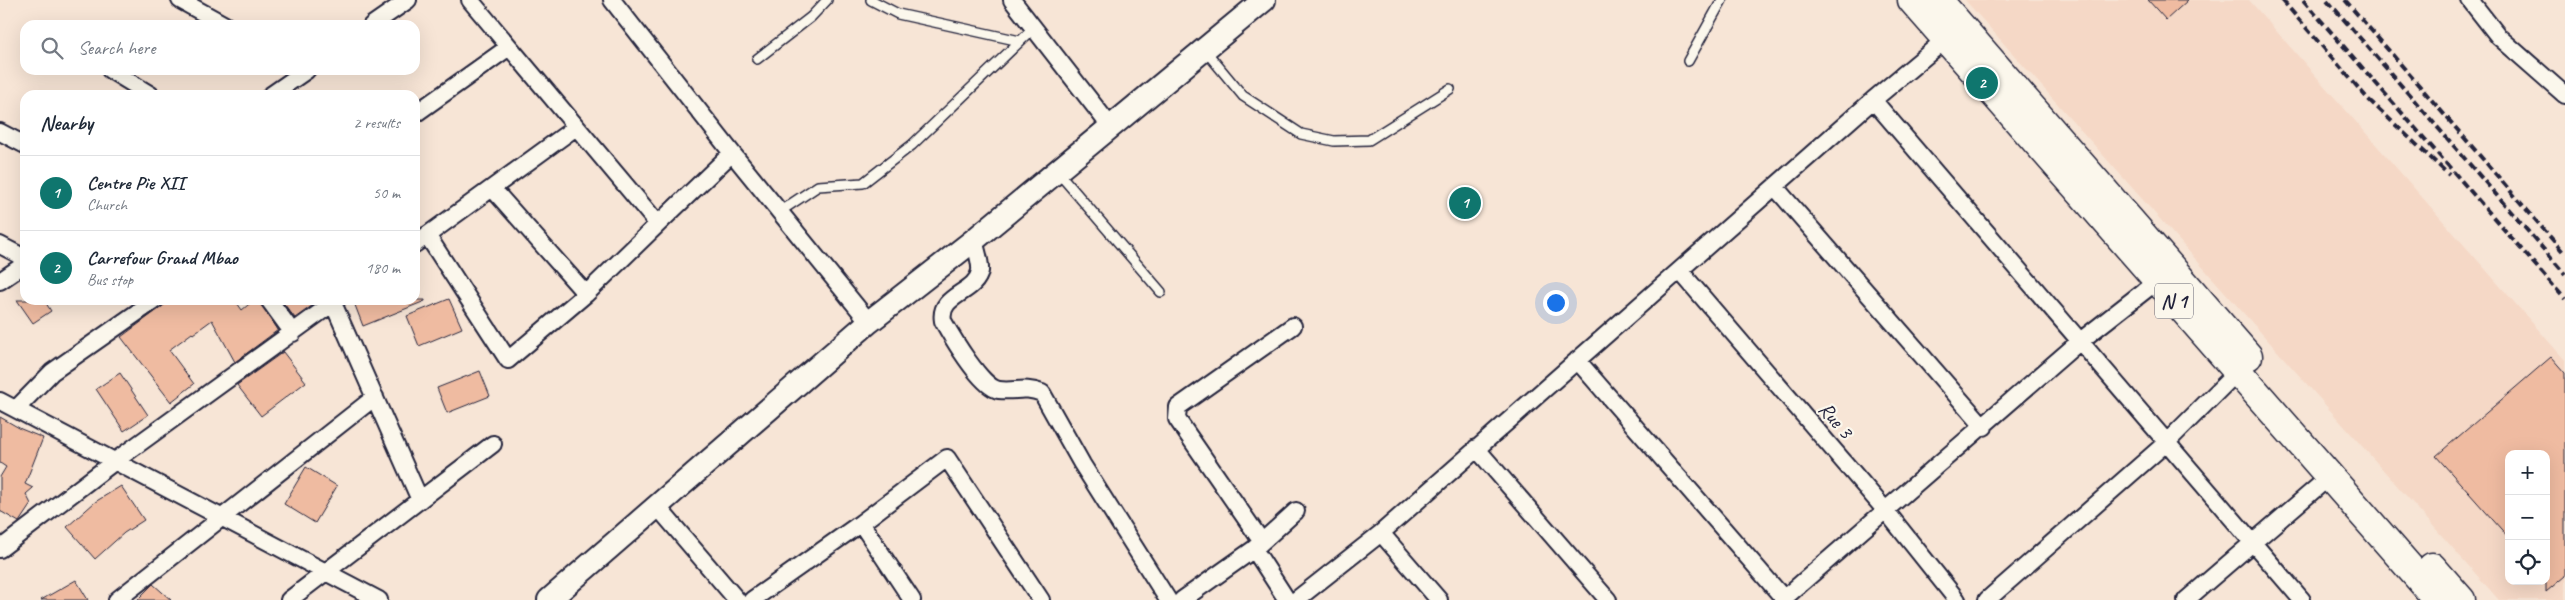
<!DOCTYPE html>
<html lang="en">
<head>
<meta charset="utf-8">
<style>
	:root { --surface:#fff; --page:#f2f2f3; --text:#1f2937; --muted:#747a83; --line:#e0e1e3; --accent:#0f766e }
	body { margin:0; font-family:Caveat,sans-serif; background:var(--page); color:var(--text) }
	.controls { position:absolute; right:15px; bottom:15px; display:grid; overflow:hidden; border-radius:10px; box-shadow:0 5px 20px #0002 }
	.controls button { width:45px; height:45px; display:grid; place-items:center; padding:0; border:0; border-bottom:1px solid var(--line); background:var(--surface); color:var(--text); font:25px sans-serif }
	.you { position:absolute; left:1555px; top:302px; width:18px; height:18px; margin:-12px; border:4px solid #fff; border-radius:50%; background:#1a73e8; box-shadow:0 0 0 8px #1a73e833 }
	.badge { display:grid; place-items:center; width:32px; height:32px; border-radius:50%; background:var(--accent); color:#fff; font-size:16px; font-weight:700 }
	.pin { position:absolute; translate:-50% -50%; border:2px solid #fff; box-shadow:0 1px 5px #0006 }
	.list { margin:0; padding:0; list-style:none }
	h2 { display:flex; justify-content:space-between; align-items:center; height:65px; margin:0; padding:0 20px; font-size:21px }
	h2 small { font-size:16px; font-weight:400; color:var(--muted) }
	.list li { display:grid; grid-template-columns:32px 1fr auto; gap:15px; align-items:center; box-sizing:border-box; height:75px; padding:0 20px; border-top:1px solid var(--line) }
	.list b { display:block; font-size:19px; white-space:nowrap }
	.list p { margin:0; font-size:16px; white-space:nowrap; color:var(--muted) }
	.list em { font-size:16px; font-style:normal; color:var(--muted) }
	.icon { flex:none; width:28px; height:28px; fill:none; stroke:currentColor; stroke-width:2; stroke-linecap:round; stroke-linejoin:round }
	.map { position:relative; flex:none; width:2565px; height:600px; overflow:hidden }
	.search { position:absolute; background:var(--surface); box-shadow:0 5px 20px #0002; left:20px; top:20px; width:400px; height:55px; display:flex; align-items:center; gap:12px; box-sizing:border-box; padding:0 18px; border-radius:15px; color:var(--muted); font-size:19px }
	.panel { position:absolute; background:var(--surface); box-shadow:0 5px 20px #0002; left:20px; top:90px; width:400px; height:215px; border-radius:15px }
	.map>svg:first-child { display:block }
	.built { fill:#f5d8c6; fill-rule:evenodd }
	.building { fill:#efbba1; stroke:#22223b }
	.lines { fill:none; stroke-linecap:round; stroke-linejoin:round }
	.lane-casing { stroke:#22223b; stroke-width:12 }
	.street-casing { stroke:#22223b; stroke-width:20 }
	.secondary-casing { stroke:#22223b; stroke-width:26 }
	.highway-casing { stroke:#22223b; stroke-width:31 }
	.lane { stroke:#fbf7ec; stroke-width:9 }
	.street { stroke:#fbf7ec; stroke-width:16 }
	.secondary { stroke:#fbf7ec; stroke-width:22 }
	.highway { stroke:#fbf7ec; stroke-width:28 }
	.rail { stroke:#22223b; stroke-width:4; stroke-dasharray:8 4; stroke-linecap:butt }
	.labels { text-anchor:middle; stroke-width:4.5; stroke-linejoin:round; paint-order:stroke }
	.shield { fill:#fbf7ec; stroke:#636270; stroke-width:1 }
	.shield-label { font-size:20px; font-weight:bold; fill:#22223b }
	.street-label { font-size:21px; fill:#22223b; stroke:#fbf7ec }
</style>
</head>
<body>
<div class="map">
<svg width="2565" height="600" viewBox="0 0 2565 600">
	<rect width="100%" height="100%" fill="#f7e5d6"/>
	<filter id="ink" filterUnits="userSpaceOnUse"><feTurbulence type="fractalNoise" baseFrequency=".02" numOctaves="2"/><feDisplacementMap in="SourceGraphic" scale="10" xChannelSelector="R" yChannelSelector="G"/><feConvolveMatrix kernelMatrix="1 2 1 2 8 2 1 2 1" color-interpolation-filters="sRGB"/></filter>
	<g filter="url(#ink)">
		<!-- built -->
		<path class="built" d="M1965 0H2249L2565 360V600H2499ZM2509 454H2546V581H2509Z"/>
		<!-- building -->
		<path class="building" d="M2148 0H2188L2166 20Z
			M449 299 462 328 419 346 407 316Z
			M17 300H44L51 311 33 323Z
			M171 300H235L242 310 254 300H259L278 330 235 362 212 320 193 334 192 333 169 350 194 384 171 402 121 337Z
			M281 300H320L295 318Z
			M353 300H425V301L363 326Z
			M283 352 306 382 261 416 237 385Z
			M2551 357 2565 373V576L2546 592V454H2509V538L2436 456Z
			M480 371 490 396 447 413 437 388Z
			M120 373 148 415 124 431 96 389Z
			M0 417 21 429 43 438 25 484 33 488 26 494 31 504 19 522 0 511V477L6 467 0 463Z
			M306 467 337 486 315 523 284 504Z
			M121 486 144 520 124 533 95 559 67 527 95 502Z
			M76 580 88 600H41Z
			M153 584 171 600H137Z"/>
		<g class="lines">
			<defs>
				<path id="lane" d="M871 0 898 14 1020 41
					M1204 49 1243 96 1301 134 1334 141 1369 140 1450 89
					M757 59 811 17 827 0
					M1688 61 1722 0
					M1057 171 1161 292
					M779 212 818 186 863 183 912 145 1034 28"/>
				<path id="street" d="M180 0 225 25
					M470 0 658 224 732 153
					M612 0 732 153 869 322
					M1012 0 1110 126
					M2470 0 2499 37 2565 95
					M372 25 408 0
					M1946 39 1873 100 2302 600
					M110 70 151 95
					M271 95 307 70
					M415 114 509 47
					M0 132 25 145
					M1775 187 1984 427
					M492 188 586 294
					M427 235 508 360 586 294 658 224
					M974 240C976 249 981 262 980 271 976 294 938 294 943 321 952 337 982 388 999 390 1016 392 1024 386 1042 393L1082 464 1168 600
					M415 244 576 127
					M0 245 25 258
					M1680 271 1886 511 1957 600
					M0 281 25 264
					M269 300 293 333
					M333 303 420 500
					M1577 360 1785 600
					M0 401 379 600
					M16 409 52 372 155 300
					M1476 448 1608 600
					M656 505 737 600
					M861 523 912 600
					M1381 533 1439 600
					M1262 542 1177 419 1178 407 1293 326
					M0 549 115 461 337 300
					M1254 549 1287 600
					M117 600 375 397
					M289 600 493 444
					M752 600 861 523 947 458 1041 600
					M1182 600 1254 549 1296 511
					M1296 600 1381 533 1873 100
					M1782 600 2079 342 2157 281
					M1987 600 2166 443 2237 372
					M2186 600 2329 477"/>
				<path id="secondary" d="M549 600 869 322 974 240 1264 0"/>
				<path id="highway" d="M1912 0 2438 600
					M1938 0 2248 356
					M2432 567 2461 600"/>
			</defs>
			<!-- lane casing -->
			<use href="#lane" class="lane-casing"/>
			<!-- street casing -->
			<use href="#street" class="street-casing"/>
			<!-- secondary casing -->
			<use href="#secondary" class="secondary-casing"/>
			<!-- highway casing -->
			<use href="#highway" class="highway-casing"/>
			<!-- lane -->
			<use href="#lane" class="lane"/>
			<!-- street -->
			<use href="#street" class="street"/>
			<!-- secondary -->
			<use href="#secondary" class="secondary"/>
			<!-- highway -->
			<use href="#highway" class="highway"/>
			<!-- rail -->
			<path class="rail" d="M2282 0 2368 99 2449 175
				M2303 0 2565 299
				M2327 0 2565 274
				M2345 0 2565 254"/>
		</g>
	</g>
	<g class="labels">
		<!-- shield labels -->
		<rect class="shield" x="2155" y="283.5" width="38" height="35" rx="4"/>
		<g class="shield-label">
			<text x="2174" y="308">N 1</text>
		</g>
		<!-- street labels -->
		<g class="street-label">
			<text transform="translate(1836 420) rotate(49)" y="7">Rue 3</text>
		</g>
	</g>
</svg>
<div class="controls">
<button>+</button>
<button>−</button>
<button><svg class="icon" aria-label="locate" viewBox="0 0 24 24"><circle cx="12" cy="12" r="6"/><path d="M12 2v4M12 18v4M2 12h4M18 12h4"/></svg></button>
</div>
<div class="you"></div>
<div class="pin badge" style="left:1465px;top:203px">1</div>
<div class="pin badge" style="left:1982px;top:83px">2</div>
<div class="search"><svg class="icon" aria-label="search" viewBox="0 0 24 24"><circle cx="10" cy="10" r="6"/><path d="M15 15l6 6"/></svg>Search here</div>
<section class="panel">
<h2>Nearby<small>2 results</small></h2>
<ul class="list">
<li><span class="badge">1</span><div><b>Centre Pie XII</b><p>Church</p></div><em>50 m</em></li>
<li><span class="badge">2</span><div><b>Carrefour Grand Mbao</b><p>Bus stop</p></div><em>180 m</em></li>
</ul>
</section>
</div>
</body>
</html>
